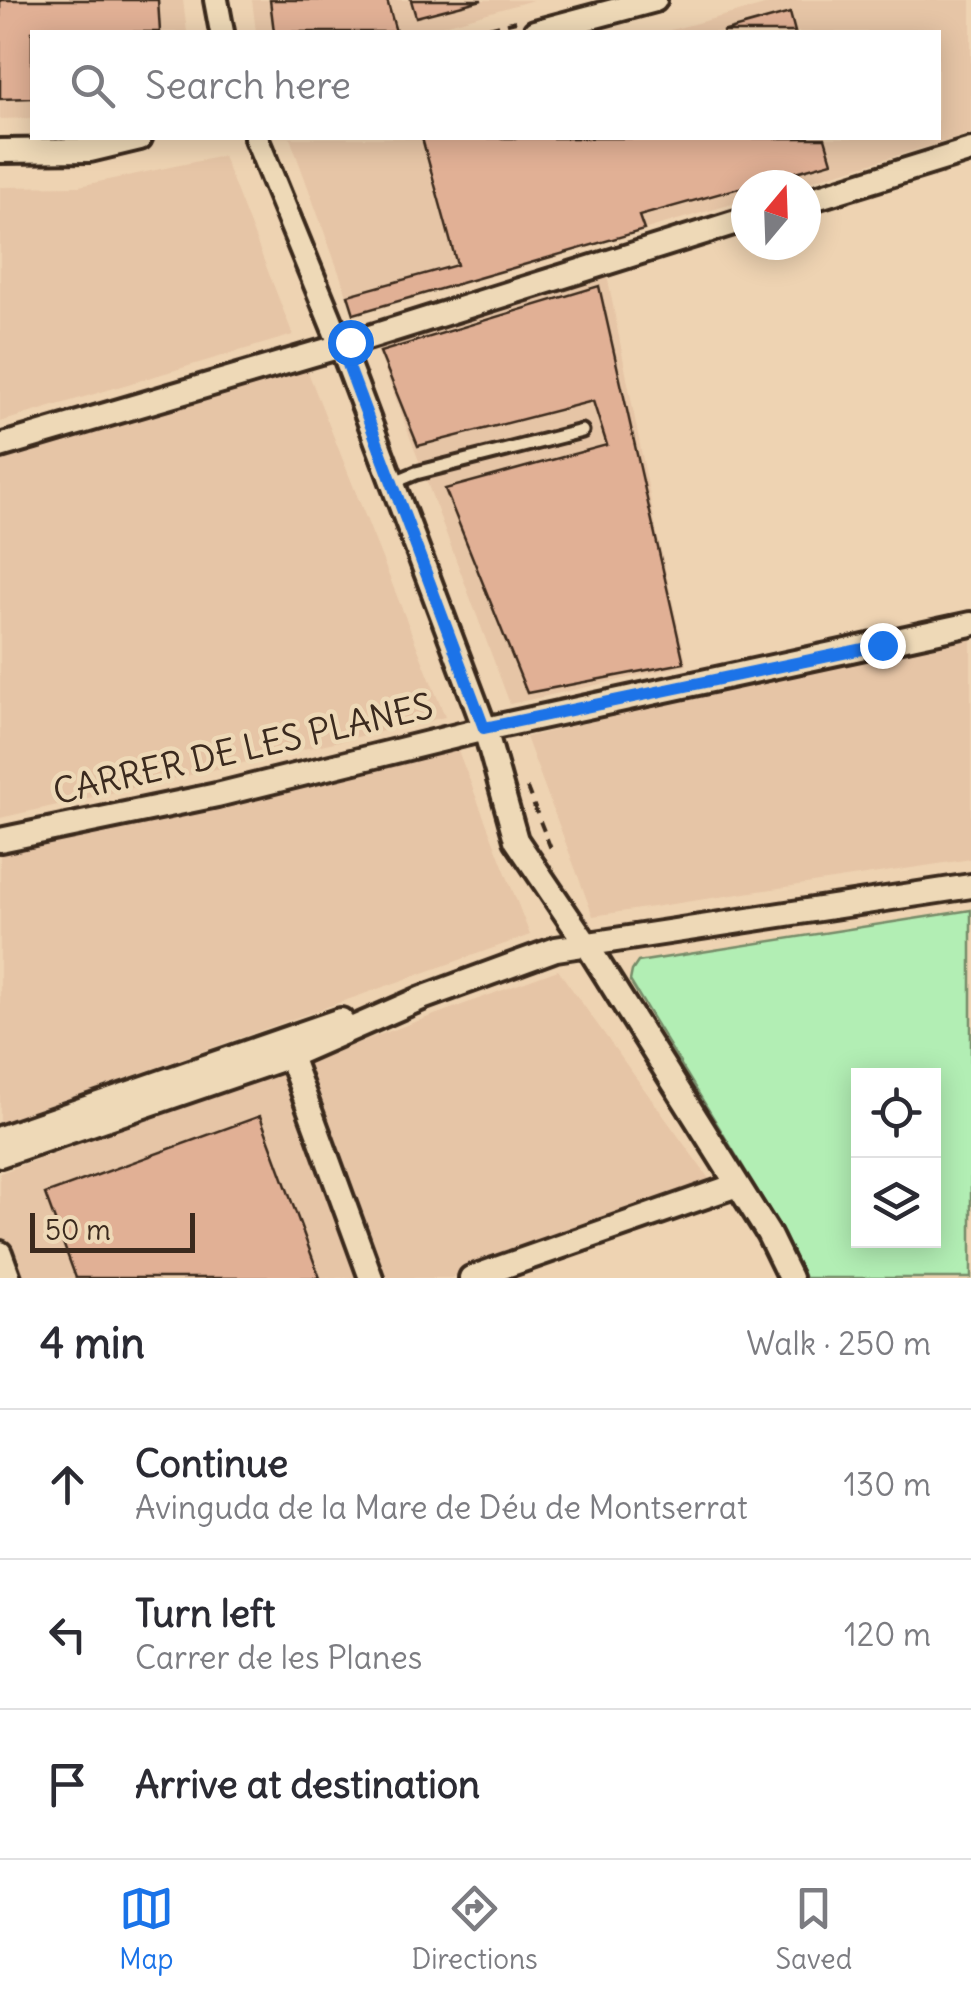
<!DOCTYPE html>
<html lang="en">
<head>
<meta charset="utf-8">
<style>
	:root { --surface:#fff; --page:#f7f7f7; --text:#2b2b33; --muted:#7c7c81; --line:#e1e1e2; --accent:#1a73e8 }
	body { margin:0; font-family:Delius,sans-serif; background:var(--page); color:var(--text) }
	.controls { position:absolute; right:30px; bottom:30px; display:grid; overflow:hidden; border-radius:0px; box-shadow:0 5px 25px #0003 }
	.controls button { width:90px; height:90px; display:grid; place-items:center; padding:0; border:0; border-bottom:2px solid var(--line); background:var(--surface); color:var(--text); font:50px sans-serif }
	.compass { position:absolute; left:731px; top:170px; width:90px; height:90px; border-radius:50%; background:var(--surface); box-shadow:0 5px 25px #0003; rotate:19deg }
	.scale { position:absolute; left:30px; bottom:25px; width:165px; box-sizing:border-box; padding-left:10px; border:5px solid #3b2a1e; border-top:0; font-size:28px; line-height:35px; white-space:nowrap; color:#3b2a1e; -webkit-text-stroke:8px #eed9b7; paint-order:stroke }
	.stop { position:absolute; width:30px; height:30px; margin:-22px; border:8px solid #1a73e8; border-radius:50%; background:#fff }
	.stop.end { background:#1a73e8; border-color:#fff; box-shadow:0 2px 10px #0008 }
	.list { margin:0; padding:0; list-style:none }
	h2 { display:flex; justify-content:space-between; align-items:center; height:130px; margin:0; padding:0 40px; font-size:42px }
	h2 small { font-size:32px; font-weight:400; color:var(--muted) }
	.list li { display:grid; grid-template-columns:65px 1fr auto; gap:30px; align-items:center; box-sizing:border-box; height:150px; padding:0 40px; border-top:2px solid var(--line) }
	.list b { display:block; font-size:38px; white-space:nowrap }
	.list p { margin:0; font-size:32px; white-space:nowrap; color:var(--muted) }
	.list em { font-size:32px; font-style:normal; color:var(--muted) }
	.icon { flex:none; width:55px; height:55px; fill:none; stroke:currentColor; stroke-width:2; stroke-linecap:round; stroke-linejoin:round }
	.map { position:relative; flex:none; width:971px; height:1278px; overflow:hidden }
	.search { position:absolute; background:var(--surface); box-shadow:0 5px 25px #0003; left:30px; right:30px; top:30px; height:110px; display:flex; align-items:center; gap:25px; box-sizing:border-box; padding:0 35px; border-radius:0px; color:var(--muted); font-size:38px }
	.sheet { height:580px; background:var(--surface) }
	nav { display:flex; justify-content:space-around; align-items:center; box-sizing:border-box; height:140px; border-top:2px solid var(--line); background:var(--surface); font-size:28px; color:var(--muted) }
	nav a { display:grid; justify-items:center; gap:5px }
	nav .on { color:var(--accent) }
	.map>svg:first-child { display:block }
	.built { fill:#e6c5a6 }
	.green { fill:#b2eeb4; stroke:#768c69; stroke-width:2.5; fill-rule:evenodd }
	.building { fill:#e1b095; stroke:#3b2a1e; stroke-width:2.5 }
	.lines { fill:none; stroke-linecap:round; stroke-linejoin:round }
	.lane-casing { stroke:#3b2a1e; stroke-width:19 }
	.street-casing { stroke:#3b2a1e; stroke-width:30 }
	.path { stroke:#3b2a1e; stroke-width:4; stroke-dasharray:10 8; stroke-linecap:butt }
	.lane { stroke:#eed9b7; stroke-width:11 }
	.street { stroke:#eed9b7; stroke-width:22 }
	.route { stroke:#1a73e8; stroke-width:12 }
	.labels { text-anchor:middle; stroke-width:9; stroke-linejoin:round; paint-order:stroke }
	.street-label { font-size:35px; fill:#3b2a1e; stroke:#eed9b7 }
</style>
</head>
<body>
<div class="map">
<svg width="971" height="1278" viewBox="0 0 971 1278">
	<rect width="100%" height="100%" fill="#eed3b2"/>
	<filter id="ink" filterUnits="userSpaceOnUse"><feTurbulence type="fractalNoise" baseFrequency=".01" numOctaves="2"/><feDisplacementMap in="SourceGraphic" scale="20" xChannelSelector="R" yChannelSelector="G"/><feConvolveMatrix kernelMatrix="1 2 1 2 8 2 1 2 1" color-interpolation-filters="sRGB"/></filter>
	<g filter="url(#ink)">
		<!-- built -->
		<path class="built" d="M0 0H183L187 32H32V118L0 119Z
			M252 0H533L420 32H256Z
			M783 0H971V134L796 185H746V200L354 314 290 138H938V32H663Z
			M223 156 293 335 0 422V187L79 186Z
			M607 275 658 538 687 665 510 704 377 349Z
			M306 367 445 717 0 818V456Z
			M971 633V859L593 916 526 737Z
			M457 748 530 935 0 1123V851Z
			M558 970 710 1180 451 1278H0V1173Z"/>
		<!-- green -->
		<path class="green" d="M971 910V1278H805L784 1234 630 981 632 971 638 962ZM858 1076H934V1240H858Z"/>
		<!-- building -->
		<path class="building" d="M0 0H158L160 32H32V98L0 99Z
			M270 0H387L396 32H274Z
			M411 0H482L416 17Z
			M790 13 795 32H722Z
			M422 138H825L832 162 639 216 644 230 354 314 348 295 457 265Z
			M599 286 684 663 527 693 445 489 607 445 593 401 418 446 380 352Z
			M260 1116 320 1278H76L45 1194Z"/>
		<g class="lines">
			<defs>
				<path id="lane" d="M392 483 416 473 582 431"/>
				<path id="street" d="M216 0 222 32
					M535 32 655 0
					M256 138 341 346 485 729 516 840 587 945 768 1233 790 1278
					M0 151 90 150 140 138
					M806 201 971 150
					M0 446 341 346 746 219
					M0 840 217 795 485 729 971 624
					M290 1056 371 1278
					M0 1138 341 1020
					M0 1155 290 1056 422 998 556 949 971 886
					M0 1253 9 1278
					M471 1278 737 1185"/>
			</defs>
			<!-- lane casing -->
			<use href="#lane" class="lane-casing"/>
			<!-- street casing -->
			<use href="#street" class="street-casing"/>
			<!-- path -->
			<path class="path" d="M472 32 516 21
				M527 788 551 849"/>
			<!-- lane -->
			<use href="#lane" class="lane"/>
			<!-- street -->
			<use href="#street" class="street"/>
		</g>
	</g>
	<g class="lines" filter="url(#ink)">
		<!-- route -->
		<path class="route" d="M350 342 341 346 484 728 882 645"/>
	</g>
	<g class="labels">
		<!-- street labels -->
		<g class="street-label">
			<text transform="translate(243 749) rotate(-13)" y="12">CARRER DE LES PLANES</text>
		</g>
	</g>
</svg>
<div class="controls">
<button><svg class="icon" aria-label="locate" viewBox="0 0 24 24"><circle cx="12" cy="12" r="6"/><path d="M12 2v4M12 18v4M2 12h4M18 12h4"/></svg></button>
<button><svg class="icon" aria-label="layers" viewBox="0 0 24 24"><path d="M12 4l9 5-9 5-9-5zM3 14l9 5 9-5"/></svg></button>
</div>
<svg class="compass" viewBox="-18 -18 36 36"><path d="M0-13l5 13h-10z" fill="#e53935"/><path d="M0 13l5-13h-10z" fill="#7c7c81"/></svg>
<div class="scale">50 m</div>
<div class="stop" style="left:350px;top:342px"></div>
<div class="stop end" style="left:882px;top:645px"></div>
<div class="search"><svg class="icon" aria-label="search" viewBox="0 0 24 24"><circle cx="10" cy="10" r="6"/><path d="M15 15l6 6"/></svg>Search here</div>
</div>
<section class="sheet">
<h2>4 min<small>Walk · 250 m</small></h2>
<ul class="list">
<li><svg class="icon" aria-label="ahead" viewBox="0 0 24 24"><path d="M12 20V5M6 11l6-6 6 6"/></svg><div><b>Continue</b><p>Avinguda de la Mare de Déu de Montserrat</p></div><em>130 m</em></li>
<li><svg class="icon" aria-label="left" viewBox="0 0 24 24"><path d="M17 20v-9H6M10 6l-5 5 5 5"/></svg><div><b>Turn left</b><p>Carrer de les Planes</p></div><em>120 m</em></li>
<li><svg class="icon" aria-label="arrive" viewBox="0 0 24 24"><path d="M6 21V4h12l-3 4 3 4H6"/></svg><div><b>Arrive at destination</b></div></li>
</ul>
</section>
<nav>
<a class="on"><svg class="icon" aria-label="map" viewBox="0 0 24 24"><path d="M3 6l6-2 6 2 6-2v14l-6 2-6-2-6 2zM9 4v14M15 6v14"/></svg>Map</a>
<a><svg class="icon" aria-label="directions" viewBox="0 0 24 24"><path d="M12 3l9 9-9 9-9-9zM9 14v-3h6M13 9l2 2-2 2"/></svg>Directions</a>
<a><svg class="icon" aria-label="saved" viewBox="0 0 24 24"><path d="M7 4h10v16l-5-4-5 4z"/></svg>Saved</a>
</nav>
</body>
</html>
